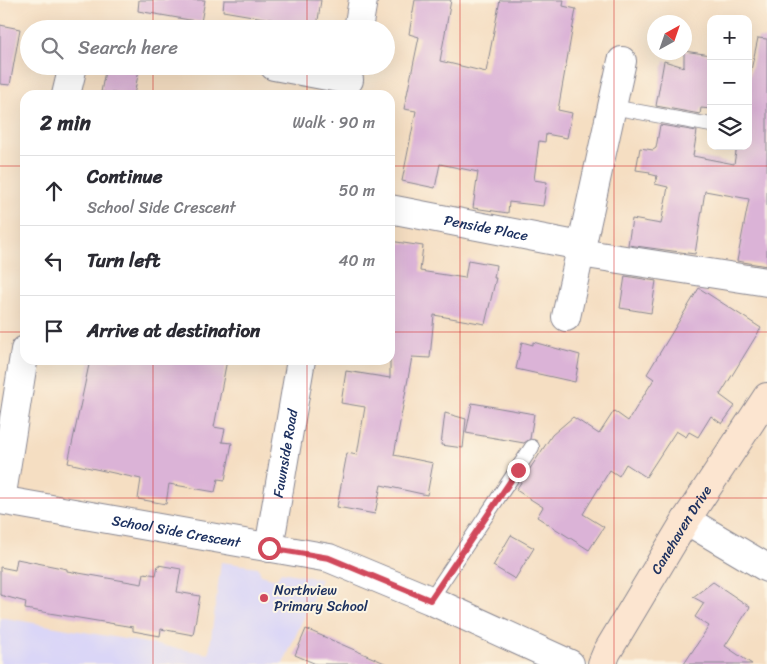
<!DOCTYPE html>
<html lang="en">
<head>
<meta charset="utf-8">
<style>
	:root { --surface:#fff; --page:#f7f7f7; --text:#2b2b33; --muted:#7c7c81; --line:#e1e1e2 }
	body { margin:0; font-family:Sriracha,sans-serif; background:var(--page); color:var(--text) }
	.controls { position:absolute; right:15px; top:15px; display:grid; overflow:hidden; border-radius:10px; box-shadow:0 5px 20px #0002 }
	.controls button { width:45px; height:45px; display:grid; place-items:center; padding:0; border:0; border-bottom:1px solid var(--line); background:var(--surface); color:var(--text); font:25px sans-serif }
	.compass { position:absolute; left:647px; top:15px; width:45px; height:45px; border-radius:50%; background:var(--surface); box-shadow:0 5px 20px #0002; rotate:40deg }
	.stop { position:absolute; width:15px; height:15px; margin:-11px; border:4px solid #d1495b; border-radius:50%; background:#fff }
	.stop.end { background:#d1495b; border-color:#fff; box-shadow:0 1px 5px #0008 }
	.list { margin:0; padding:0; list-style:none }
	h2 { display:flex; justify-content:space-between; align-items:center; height:65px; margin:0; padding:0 20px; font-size:21px }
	h2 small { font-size:16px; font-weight:400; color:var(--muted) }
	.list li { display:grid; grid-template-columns:32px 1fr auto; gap:15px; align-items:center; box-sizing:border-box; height:70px; padding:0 20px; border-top:1px solid var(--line) }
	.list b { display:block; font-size:19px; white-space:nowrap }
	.list p { margin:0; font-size:16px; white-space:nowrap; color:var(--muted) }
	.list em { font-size:16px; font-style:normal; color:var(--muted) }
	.icon { flex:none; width:28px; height:28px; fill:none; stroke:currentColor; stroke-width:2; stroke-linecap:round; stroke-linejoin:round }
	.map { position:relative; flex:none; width:767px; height:664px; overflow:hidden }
	.search { position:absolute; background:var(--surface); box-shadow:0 5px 20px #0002; left:20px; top:20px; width:375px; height:55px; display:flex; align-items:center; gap:12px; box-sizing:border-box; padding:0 18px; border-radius:28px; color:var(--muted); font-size:19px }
	.panel { position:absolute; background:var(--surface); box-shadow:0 5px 20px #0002; left:20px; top:90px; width:375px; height:275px; border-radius:15px }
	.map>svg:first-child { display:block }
	.built { fill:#dad6f7 }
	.building { fill:#dbb3d7 }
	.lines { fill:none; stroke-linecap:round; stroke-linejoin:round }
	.lane-casing { stroke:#888690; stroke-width:16 }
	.street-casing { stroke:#888690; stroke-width:30 }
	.secondary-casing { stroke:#888690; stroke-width:30 }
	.lane { stroke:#fff; stroke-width:14 }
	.street { stroke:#fff; stroke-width:28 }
	.secondary { stroke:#fce5d0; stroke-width:28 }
	.route { stroke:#d1495b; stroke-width:6 }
	.grid { fill:none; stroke:#d62828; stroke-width:1; stroke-opacity:0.55 }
	.poi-dot { fill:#d1495b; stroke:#fcf5e5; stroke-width:2 }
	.labels { text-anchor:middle; stroke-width:4; stroke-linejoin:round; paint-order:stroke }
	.street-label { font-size:14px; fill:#1b2f5e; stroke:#fcf5e5 }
	.poi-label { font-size:14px; fill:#1b2f5e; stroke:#fcf5e5; text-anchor:start }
</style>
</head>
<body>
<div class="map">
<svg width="767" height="664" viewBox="0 0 767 664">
	<rect width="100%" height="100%" fill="#fcf5e5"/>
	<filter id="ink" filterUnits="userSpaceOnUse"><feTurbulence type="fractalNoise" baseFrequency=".02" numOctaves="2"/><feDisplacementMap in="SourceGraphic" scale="10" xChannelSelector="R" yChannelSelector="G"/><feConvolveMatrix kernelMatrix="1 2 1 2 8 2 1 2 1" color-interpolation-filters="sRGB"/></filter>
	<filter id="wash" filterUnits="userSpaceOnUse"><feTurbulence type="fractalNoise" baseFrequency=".0096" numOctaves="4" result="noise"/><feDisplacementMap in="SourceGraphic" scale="20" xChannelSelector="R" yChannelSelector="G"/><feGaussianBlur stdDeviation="1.12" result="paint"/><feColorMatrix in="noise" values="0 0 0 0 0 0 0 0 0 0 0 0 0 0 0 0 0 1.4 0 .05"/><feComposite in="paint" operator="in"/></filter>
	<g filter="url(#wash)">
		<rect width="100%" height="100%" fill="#f5dec2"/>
		<!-- built -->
		<path class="built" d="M221 562 258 567 261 575 276 579 281 572 321 579 283 664H0V617L209 654Z"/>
		<g id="blocks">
			<!-- building -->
			<path class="building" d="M139 0H205L201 22 138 11Z
				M224 0H321L317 27 223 11Z
				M415 0H451L440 61 486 72 500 0H564L563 6 576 9 558 110 572 113 567 138 546 134 545 142 539 141 534 180 547 182 543 206 509 202 508 213 473 208 478 172 440 164 435 188 402 181 416 111 404 109 419 37 409 34Z
				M0 25 20 29 10 85 0 84Z
				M758 38 767 39V266L737 261 749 199 705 191 695 254 628 245 632 219 661 224 668 187 655 184 657 176 649 174 650 172 636 170 640 148 653 150 656 148 660 125 697 131 693 156 734 164 737 146H748V84Z
				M684 51 711 55V109L701 108 700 114 656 106 664 61 684 67Z
				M106 66 139 70 134 95 101 92Z
				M390 241 423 246 420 271 465 278 468 260 496 265 494 278H496L485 324 434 315 430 358 412 357 394 455 433 463 427 495 381 485 375 514 337 507 347 453 357 455 365 407 341 403 346 371 390 378Z
				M625 276 656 281 651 313 620 308Z
				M699 288 761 328 720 395 735 406 722 424 711 416 698 437 689 432 686 437 676 431 646 477 626 464 619 476 610 470 583 514 604 527 589 550 537 517 543 507 516 490 552 435 573 417 599 434 614 411 628 421 654 379 647 374Z
				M522 342 533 345V342L580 355 575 382 516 369Z
				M90 360H227L214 427 225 429 222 442 232 443 225 480 218 479 215 492 169 484 166 504 138 499 141 479 68 463Z
				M472 403 534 414 530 439 524 443 466 433Z
				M445 413 466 419 463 448 441 445Z
				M511 535 534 548 515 579 493 566Z
				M17 559 67 569V571L142 584 144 573 156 575 158 565 181 569 177 592 200 596 193 635 161 629 160 636 133 631V627L25 609 26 602 0 595V567L15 570Z
				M713 582 750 607 725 646 752 664H684L709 626 695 617 704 603 693 597Z
				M306 629 387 664H316L295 655Z"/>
		</g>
	</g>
	<g filter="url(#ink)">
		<use href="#blocks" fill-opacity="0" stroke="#888690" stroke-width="1"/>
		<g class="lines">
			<defs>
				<path id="lane" d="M612 107 711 125
					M430 600 532 447"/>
				<g id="street">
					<path d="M358 29 363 0"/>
					<path d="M274 66 349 80"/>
					<path d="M66 95 73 66"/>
					<path id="s1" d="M390 209 581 246"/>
					<path d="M580 253 767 282"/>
					<path d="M566 317 622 61"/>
					<path id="s2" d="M0 500 329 558 430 600 570 664"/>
					<path d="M1 500 25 350"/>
					<path d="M686 520 767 568"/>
					<path id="s3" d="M269 548 301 360"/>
				</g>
				<g id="secondary">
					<path id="s4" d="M602 664 607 652 686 520 767 397"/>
				</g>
			</defs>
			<!-- lane casing -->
			<use href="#lane" class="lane-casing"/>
			<!-- street casing -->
			<use href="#street" class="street-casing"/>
			<!-- secondary casing -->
			<use href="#secondary" class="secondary-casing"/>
			<!-- lane -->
			<use href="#lane" class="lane"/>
			<!-- street -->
			<use href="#street" class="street"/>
			<!-- secondary -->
			<use href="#secondary" class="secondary"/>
		</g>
	</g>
	<g class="lines" filter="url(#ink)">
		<!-- route -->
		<path class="route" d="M269 548 329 558 430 600 518 470"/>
	</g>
	<!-- grid -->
	<path class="grid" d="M153 0V29M307 0V29M460 0V664M614 0V664M153 66V95M307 66V95M0 166H25M390 166H767M0 332H25M390 332H767M153 360V664M307 360V664M0 498H767"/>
	<!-- markers -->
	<circle class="poi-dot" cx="264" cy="598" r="5"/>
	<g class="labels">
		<!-- street labels -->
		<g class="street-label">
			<text dy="5" stroke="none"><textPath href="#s1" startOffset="98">Penside Place</textPath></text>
			<text dy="5" stroke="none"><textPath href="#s3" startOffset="96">Fawnside Road</textPath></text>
			<text dy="5" stroke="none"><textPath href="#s4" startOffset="156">Canehaven Drive</textPath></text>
			<text dy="5" stroke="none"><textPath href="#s2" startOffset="179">School Side Crescent</textPath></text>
		</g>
		<!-- poi labels -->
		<g class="poi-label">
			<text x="274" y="595">Northview<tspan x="274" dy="16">Primary School</tspan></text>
		</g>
	</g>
</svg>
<div class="controls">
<button>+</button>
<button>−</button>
<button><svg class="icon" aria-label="layers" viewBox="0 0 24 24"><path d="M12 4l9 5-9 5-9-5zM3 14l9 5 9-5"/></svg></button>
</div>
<svg class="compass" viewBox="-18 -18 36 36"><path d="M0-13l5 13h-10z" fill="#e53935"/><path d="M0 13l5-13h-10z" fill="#7c7c81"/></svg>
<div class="stop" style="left:269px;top:548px"></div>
<div class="stop end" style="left:518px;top:470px"></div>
<div class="search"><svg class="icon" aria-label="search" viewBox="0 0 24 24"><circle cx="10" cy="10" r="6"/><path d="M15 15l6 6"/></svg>Search here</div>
<section class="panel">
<h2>2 min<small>Walk · 90 m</small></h2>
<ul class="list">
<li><svg class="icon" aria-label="ahead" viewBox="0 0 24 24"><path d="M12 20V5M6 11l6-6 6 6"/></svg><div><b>Continue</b><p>School Side Crescent</p></div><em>50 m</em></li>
<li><svg class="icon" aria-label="left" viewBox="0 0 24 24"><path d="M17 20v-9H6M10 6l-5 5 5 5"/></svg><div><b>Turn left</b></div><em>40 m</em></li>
<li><svg class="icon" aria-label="arrive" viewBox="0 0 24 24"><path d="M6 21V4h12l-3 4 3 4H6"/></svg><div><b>Arrive at destination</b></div></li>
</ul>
</section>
</div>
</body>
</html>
